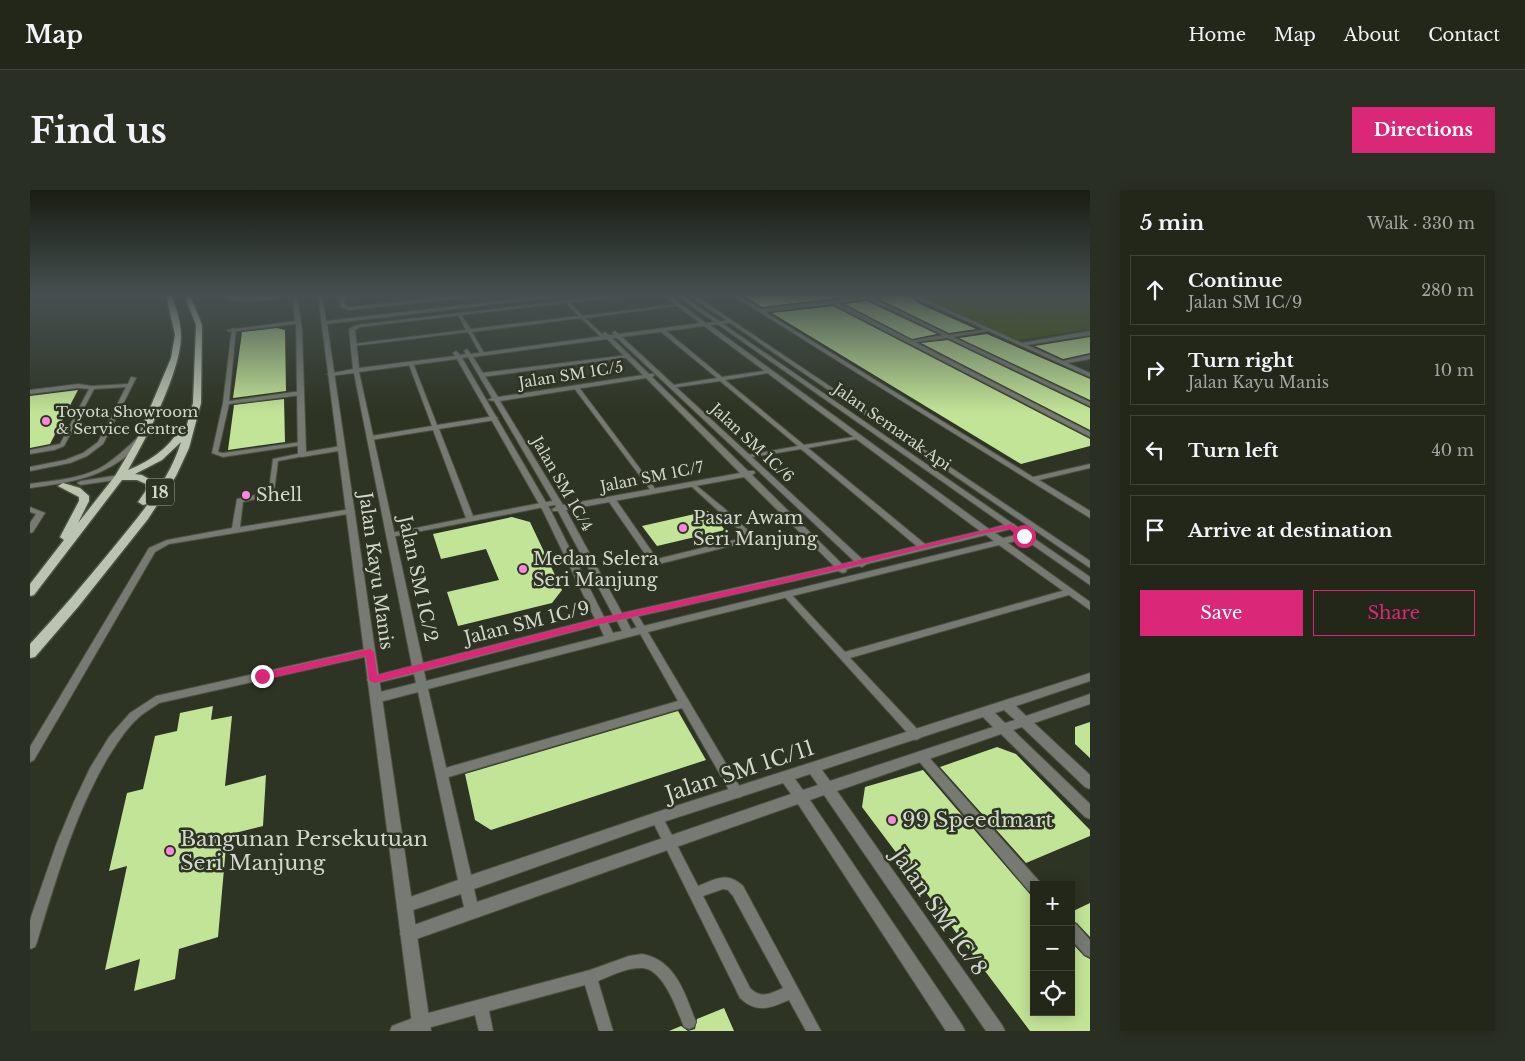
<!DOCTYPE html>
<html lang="en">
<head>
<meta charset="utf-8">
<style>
	:root { --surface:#22271a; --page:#2a2f23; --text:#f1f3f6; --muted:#a2a5a2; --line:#3f4439; --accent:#db2777 }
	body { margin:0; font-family:"Libre Baskerville",serif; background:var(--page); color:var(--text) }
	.controls { position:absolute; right:15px; bottom:15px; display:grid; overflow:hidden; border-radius:0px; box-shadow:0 2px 12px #0003 }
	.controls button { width:45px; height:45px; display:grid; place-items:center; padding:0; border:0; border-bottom:1px solid var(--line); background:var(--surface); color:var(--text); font:25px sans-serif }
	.stop { position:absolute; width:15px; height:15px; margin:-11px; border:4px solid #db2777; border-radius:50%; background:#fff }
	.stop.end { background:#db2777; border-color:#fff; box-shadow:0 1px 5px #0008 }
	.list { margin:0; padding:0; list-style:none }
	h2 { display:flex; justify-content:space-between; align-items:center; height:65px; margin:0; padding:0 20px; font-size:21px }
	h2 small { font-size:16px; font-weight:400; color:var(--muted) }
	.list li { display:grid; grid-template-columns:32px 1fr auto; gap:15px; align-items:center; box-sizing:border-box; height:70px; margin:0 10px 10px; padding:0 10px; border:1px solid var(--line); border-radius:0px }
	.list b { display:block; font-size:19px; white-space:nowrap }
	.list p { margin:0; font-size:16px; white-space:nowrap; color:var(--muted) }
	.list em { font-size:16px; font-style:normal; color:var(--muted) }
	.actions { display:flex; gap:10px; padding:15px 20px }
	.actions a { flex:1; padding:11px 0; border:1px solid var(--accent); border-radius:0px; text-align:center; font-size:18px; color:var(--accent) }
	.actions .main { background:var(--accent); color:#fff }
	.icon { flex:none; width:28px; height:28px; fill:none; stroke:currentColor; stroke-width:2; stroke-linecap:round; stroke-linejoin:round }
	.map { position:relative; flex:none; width:1060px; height:841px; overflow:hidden; border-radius:0px }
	header { display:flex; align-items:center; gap:30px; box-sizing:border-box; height:70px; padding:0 25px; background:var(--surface); border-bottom:1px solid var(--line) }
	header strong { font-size:24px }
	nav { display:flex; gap:28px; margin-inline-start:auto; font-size:18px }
	.intro { display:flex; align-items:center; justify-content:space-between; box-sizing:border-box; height:120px; padding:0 30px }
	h1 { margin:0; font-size:35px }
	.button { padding:12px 22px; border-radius:0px; background:var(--accent); color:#fff; font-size:18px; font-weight:700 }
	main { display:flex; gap:30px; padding:0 30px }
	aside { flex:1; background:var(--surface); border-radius:0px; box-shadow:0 2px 12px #0003 }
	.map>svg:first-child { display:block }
	.green { fill:#395400 }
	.building { fill:#c2e496 }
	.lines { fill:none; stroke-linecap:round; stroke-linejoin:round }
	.service-casing { stroke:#4b5141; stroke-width:2 }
	.minor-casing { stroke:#4b5141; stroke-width:2 }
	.tertiary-casing { stroke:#4b5141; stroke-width:2 }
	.primary-casing { stroke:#4b5141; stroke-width:3 }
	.service { fill:#767a72; fill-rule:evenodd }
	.minor { fill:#767a72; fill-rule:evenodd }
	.tertiary { fill:#767a72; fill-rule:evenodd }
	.primary { fill:#bbc3b1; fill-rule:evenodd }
	.route { fill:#db2777 }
	.poi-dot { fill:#fe85df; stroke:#2d3423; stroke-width:2 }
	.labels { text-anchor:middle; stroke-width:5; stroke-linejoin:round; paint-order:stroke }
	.far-street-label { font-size:15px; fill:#d2d7cc; stroke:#2d3423 }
	.far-poi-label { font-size:15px; fill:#d2d7cc; stroke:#2d3423; text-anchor:start }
	.shield { fill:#2d3423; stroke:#a0a699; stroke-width:1 }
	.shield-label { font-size:16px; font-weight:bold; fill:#d2d7cc }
	.poi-label { font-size:18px; fill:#d2d7cc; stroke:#2d3423; text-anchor:start }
	.street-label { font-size:18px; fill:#d2d7cc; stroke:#2d3423 }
	.near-street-label { font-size:21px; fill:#d2d7cc; stroke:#2d3423 }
	.near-poi-label { font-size:21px; fill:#d2d7cc; stroke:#2d3423; text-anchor:start }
</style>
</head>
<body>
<header>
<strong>Map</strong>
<nav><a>Home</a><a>Map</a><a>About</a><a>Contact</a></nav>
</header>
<div class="intro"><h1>Find us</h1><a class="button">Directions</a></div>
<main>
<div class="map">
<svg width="1060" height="841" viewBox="0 0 1060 841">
	<rect width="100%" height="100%" fill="#2d3423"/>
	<!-- green -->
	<path class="green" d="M900 105H1044L1060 111V139L988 150 889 107Z"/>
	<!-- building -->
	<path class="building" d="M713 105H832L732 117Z
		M866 105H877L892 115 946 139 919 143 849 109Z
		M837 111 907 144 882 149 815 114Z
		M803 116 1060 249V256L991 274 742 123Z
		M247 138 255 140 256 201 203 208 212 142Z
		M957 144 1060 189V210L929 148Z
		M1060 147V163L1033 169 1005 156Z
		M918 150 1060 218V240L891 153Z
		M48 200 20 254 0 258V206Z
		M254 209 255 252 198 260 204 215Z
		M678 321 695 340 627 356 612 336Z
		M482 327 500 332 532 400 522 413 428 436 417 402 469 390 456 359 411 369 403 344Z
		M183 516 181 530 202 526 195 596 236 585 233 636 197 645 188 747 149 759 145 789 104 801 110 769 75 780 97 676 79 681 97 603 113 599 125 546 147 541 150 523Z
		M648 521 676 570 461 640 445 630 435 584Z
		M1060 532V568L1045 554V537Z
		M967 557 986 564 1060 640V646L996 673 910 577Z
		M893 580 1004 709V822H1041V752L1054 766 1060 769V841H1000L832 617 835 597Z
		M1060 713V747L1047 733 1041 730V722Z
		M694 818 704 841H639L651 836 658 841 665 839 667 829Z"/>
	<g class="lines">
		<defs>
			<path id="service" d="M327 105H341L312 109 310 108Z
				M838 107H840L919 145 960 139V140L958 141 923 147 1060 212V216L918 148 878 153V152L880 151 913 145 838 109Z
				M537 112H539L553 126 650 114 652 115 555 128 575 147V148L573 149 551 128 442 142 454 163 452 164 450 163 438 142 323 156 321 155 323 154 436 140 428 125 430 124 441 139 549 126 537 114Z
				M202 138 206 139 199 211 271 201 274 203 271 205 199 214 188 262 193 263 271 252 273 253V255L193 267 182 263 193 213Z
				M630 139H634L692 187 740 180 741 181 738 183 695 190 774 255 829 246V248L827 249 778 258 895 354 896 356 895 358H889L771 259 716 268 715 267 718 265 768 256 690 191 641 198 640 197 643 195 687 188 630 141Z
				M598 165H600V167L452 187 449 185 452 183Z
				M1060 165V169L1032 174 1029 172Z
				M378 172 383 173 407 235 465 226 468 228 465 230 409 239 443 326 527 310 531 312 530 314 361 347H358L357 345 358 343H361L436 328 403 240 341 250 338 248 341 246 402 236Z
				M101 187 106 188 73 254 57 266 40 273 0 281V277L35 270 53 263 68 252 96 197 64 199 34 256 24 260 0 264V260L30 254 59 199 48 198 0 204V200L48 194 62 196 98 194Z
				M544 196H548L626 300V302H622L544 198Z
				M272 263 274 264V266L248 271 244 302 239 306 213 312 210 337 321 319 325 321 324 323 139 354 125 362 4 570 0 572V557L119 358 137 350 202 338 207 309 235 303 239 300 243 269Z
				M662 292 695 319 726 348 725 350 625 375 622 374 577 309 578 307H584L627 369 717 347 660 295V293Z
				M1039 399 1042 400 1043 402 1042 404 820 468 890 542 891 545 890 548 886 550 882 548 752 404 753 402H759L815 462Z
				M603 421 606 422 711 599 713 603 711 607 707 608 703 607 652 518 412 589 408 588 406 584 408 580 412 579 648 511 599 424Z
				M340 458 343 459 345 462 343 465 129 513C122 518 113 523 107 529 95 540 86 555 77 569 44 626 26 690 7 752L5 757 0 759V731L2 724 26 655 43 614 60 578 79 547 100 523 126 506Z
				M891 561 895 563 1009 691 1010 695H1004V702L999 701 887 569 886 566 887 563Z
				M627 622 631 624 668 696C686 689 697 681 713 696L791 841H776L759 810C740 818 727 824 710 808L623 632 621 628 623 624ZM693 699 698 700 703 706 753 798C740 804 731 809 720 798L673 706Z
				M1041 732 1046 734 1060 750V767L1055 765 1041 749Z
				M612 764C646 770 655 804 666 832L664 837 659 839 654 837C647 820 634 780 613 778 598 777 582 785 568 791L583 841H569L555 795 459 821 463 841H449L445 825 387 841H360L362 836 391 825 560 780 599 766Z"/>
			<path id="minor" d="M190 105 214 108 256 105C240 112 205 115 190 105Z
				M263 105H267L272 140 276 262 311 256 315 258 314 260 272 267 268 265 266 134 200 142 197 140 265 131Z
				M309 105H313L315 116 319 117 445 105H462L319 120 311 117Z
				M587 105H602L330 137 325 140 329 178 425 166 423 163 426 161 430 165 436 164 434 161 437 159 441 164 574 146 572 144 575 142 579 145H584L582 143 585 141 589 144 670 133 633 105H638L676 133 702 130 700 133 680 135 959 339 981 333 984 334 985 336 984 338 965 343 973 348 994 343 997 344 998 346 997 348 978 353 1060 412V420L969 355 653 433 398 499 441 685 627 622 1060 483V491L986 516 996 526 1060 504V514L1004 533 1060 585V599L1055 597 992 537 983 540 1060 614V629L1055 627 971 544 807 601 972 835 975 841H956L794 605 780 610 932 835 935 841H916L768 614 378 752 373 749 370 744 373 739 434 717 431 704 374 723 369 721 367 716 369 711 428 690 388 502 346 513 342 511 340 508 342 505 346 503 386 493 384 484 343 494 339 493 337 490 339 487 343 486 382 476 324 183 300 186 297 184 323 179 319 139 327 135ZM674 136 950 341 832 369 592 147ZM582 148H587L824 371 812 374 722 285 725 283 724 281H718L622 187 624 186V184H619ZM577 149 613 185 468 207 443 167ZM438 167 462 208 458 210 464 211 526 317 522 319 523 321H528L583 425 574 427 521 321 432 168ZM427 169 513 321 565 429 393 473 329 182ZM616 188 710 283 533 315 470 211ZM714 287 804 376 592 423 536 320ZM956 345 964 351 601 439 596 429 808 381 813 383 816 382 817 379 829 376 832 377 837 374ZM587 431 592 441 583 443 578 433ZM569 435 574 446 396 491 394 481ZM974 520 985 530 975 533 965 523ZM953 527 963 537 800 591 792 580ZM780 584 788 595 773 600 765 589ZM753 593 761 604 447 712 444 699 627 634Z
				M702 105H707L731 119 849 105H864L809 113 1060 242V247L803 114 735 122 1003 287 1060 274V278L1009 290 1060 321V328Z
				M879 105H885L992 153 1060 141V145L997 155 1060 183V187Z
				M1052 105H1060V108L1052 106Z
				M0 317 15 323 3 342 0 343V333L6 324 0 322Z"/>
			<path id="tertiary" d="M288 105H292L296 131 525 105H540L297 134 401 841H383Z
				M646 105H651L1060 387V395Z
				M659 105H664L1060 371V378Z
				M108 247 115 249C79 287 49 291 0 298V294C26 290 53 289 75 275 87 267 98 257 108 247Z
				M89 285 93 287 92 289 51 295 47 293 51 291Z"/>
			<path id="primary" d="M136 105H142C146 118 151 132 151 146 151 181 116 249 98 280 121 271 137 259 151 238H156L163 213 166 135 154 105H160L172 135 171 213 159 258 146 286 118 329 48 417 5 467 0 468V454C29 423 56 391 83 358 109 326 139 292 151 252L132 270 105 284 112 285 126 293 127 299 117 314 113 315 108 312 117 299 116 294 107 290H92L4 405 0 406V394L34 350 30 347 49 311V307L28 296 33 293 50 298 59 306V311L48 333 85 286 107 249 141 168 145 145Z"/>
		</defs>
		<!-- service casing -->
		<use href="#service" class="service-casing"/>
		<!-- minor casing -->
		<use href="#minor" class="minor-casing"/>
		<!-- tertiary casing -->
		<use href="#tertiary" class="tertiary-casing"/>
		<!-- primary casing -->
		<use href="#primary" class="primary-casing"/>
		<!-- service -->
		<use href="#service" class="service"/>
		<!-- minor -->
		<use href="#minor" class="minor"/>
		<!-- tertiary -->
		<use href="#tertiary" class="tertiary"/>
		<!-- primary -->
		<use href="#primary" class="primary"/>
	</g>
	<!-- sky -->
	<linearGradient id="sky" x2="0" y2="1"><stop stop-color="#191d13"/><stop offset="0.47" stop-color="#465050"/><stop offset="1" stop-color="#465050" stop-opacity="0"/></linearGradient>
	<rect width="1060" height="223" fill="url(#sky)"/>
	<!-- route -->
	<path class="route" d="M981 334 996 344V347H991L979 339 955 343 746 395 571 434 344 493 339 490 336 466 232 490 228 486 232 483 340 459 344 462 347 485 571 428 746 390Z"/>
	<!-- markers -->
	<g class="poi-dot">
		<circle cx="16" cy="231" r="5"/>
		<circle cx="216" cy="305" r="5"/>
		<circle cx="653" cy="338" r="5"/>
		<circle cx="493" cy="379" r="5"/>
		<circle cx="862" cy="630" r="5"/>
		<circle cx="140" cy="661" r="5"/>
	</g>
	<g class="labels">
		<!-- far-street labels -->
		<g class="far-street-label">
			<text transform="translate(541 185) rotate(-9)" y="5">Jalan SM 1C/5</text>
			<text transform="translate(862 237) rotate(35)" y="5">Jalan Semarak Api</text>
			<text transform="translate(722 253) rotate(43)" y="5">Jalan SM 1C/6</text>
			<text transform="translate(622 287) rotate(-11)" y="5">Jalan SM 1C/7</text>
			<text transform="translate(532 294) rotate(60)" y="5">Jalan SM 1C/4</text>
		</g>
		<!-- far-poi labels -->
		<g class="far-poi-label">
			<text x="26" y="227">Toyota Showroom<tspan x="26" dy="17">&amp; Service Centre</tspan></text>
		</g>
		<!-- shield labels -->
		<rect class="shield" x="116" y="288.5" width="28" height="27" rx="4"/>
		<g class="shield-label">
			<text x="130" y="308">18</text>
		</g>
		<!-- poi labels -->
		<g class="poi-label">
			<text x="226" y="311">Shell</text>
			<text x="663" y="334">Pasar Awam<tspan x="663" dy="21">Seri Manjung</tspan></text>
			<text x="503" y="375">Medan Selera<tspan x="503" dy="21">Seri Manjung</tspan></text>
		</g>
		<!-- street labels -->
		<g class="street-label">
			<text transform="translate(346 381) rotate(82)" y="6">Jalan Kayu Manis</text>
			<text transform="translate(388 389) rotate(78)" y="6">Jalan SM 1C/2</text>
			<text transform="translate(497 433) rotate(-14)" y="6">Jalan SM 1C/9</text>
		</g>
		<!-- near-street labels -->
		<g class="near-street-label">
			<text transform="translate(710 581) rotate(-18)" y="7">Jalan SM 1C/11</text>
			<text transform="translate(909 722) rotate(55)" y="7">Jalan SM 1C/8</text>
		</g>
		<!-- near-poi labels -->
		<g class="near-poi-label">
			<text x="872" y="637">99 Speedmart</text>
			<text x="150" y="656">Bangunan Persekutuan<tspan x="150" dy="24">Seri Manjung</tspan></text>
		</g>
	</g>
</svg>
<div class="controls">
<button>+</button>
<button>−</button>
<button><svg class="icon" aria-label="locate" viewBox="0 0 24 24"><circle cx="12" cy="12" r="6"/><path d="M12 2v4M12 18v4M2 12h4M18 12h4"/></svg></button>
</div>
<div class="stop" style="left:994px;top:346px"></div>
<div class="stop end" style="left:232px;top:486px"></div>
</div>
<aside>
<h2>5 min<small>Walk · 330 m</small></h2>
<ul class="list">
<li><svg class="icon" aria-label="ahead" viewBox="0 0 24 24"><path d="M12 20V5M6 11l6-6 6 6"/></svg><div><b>Continue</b><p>Jalan SM 1C/9</p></div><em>280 m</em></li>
<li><svg class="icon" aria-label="right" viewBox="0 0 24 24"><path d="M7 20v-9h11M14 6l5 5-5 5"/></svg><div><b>Turn right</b><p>Jalan Kayu Manis</p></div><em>10 m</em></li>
<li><svg class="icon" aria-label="left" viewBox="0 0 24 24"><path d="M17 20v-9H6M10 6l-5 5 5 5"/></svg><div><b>Turn left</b></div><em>40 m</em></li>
<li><svg class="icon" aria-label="arrive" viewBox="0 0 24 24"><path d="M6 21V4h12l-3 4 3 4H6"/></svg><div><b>Arrive at destination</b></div></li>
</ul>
<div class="actions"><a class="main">Save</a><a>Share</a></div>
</aside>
</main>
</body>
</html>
